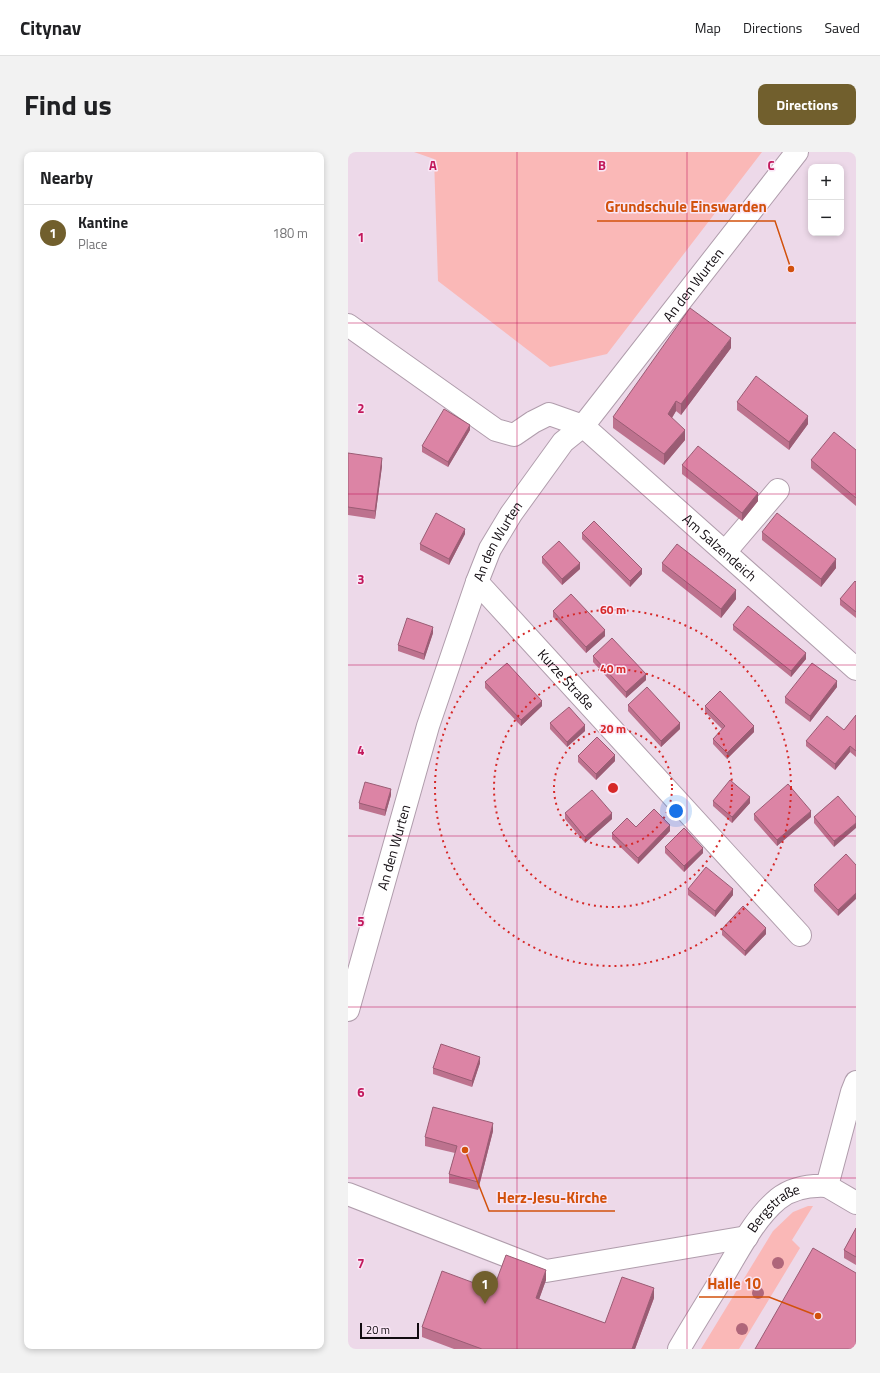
<!DOCTYPE html>
<html lang="en">
<head>
<meta charset="utf-8">
<style>
	:root { --surface:#fff; --page:#f2f2f2; --text:#202124; --muted:#757577; --line:#e0e0e0; --accent:#715f2d }
	body { margin:0; font-family:"Titillium Web",sans-serif; background:var(--page); color:var(--text) }
	.controls { position:absolute; right:12px; top:12px; display:grid; overflow:hidden; border-radius:8px; box-shadow:0 2px 6px #0003 }
	.controls button { width:36px; height:36px; display:grid; place-items:center; padding:0; border:0; border-bottom:1px solid var(--line); background:var(--surface); color:var(--text); font:20px sans-serif }
	.scale { position:absolute; left:12px; bottom:10px; width:59px; box-sizing:border-box; padding-left:4px; border:2px solid #110b10; border-top:0; font-size:11px; line-height:14px; white-space:nowrap; color:#110b10; -webkit-text-stroke:3px #fae6f6; paint-order:stroke }
	.you { position:absolute; left:328px; top:659px; width:14px; height:14px; margin:-10px; border:3px solid #fff; border-radius:50%; background:#1a73e8; box-shadow:0 0 0 6px #1a73e833 }
	.badge { display:grid; place-items:center; width:26px; height:26px; border-radius:50%; background:var(--accent); color:#fff; font-size:13px; font-weight:700 }
	.pin { position:absolute; translate:-50% -33px; filter:drop-shadow(0 1px 2px #0008) }
	.pin::after { content:''; position:absolute; top:21px; width:14px; height:12px; background:inherit; clip-path:polygon(0 0,100% 0,50% 100%) }
	.list { margin:0; padding:0; list-style:none }
	h2 { display:flex; justify-content:space-between; align-items:center; height:52px; margin:0; padding:0 16px; font-size:17px }
	h2 small { font-size:13px; font-weight:400; color:var(--muted) }
	.list li { display:grid; grid-template-columns:26px 1fr auto; gap:12px; align-items:center; box-sizing:border-box; height:56px; padding:0 16px; border-top:1px solid var(--line) }
	.list b { display:block; font-size:15px; white-space:nowrap }
	.list p { margin:0; font-size:13px; white-space:nowrap; color:var(--muted) }
	.list em { font-size:13px; font-style:normal; color:var(--muted) }
	.map { position:relative; flex:none; width:508px; height:1197px; overflow:hidden; border-radius:8px }
	header { display:flex; align-items:center; gap:24px; box-sizing:border-box; height:56px; padding:0 20px; background:var(--surface); border-bottom:1px solid var(--line) }
	header strong { font-size:19px }
	nav { display:flex; gap:22px; margin-inline-start:auto; font-size:14px }
	.intro { display:flex; align-items:center; justify-content:space-between; box-sizing:border-box; height:96px; padding:0 24px }
	h1 { margin:0; font-size:28px }
	.button { padding:10px 18px; border-radius:8px; background:var(--accent); color:#fff; font-size:14px; font-weight:700 }
	main { display:flex; gap:24px; padding:0 24px }
	aside { flex:1; background:var(--surface); border-radius:8px; box-shadow:0 2px 6px #0003 }
	.map>svg:first-child { display:block }
	.green { fill:#fab8b7 }
	.lines { fill:none; stroke-linecap:round; stroke-linejoin:round }
	.minor-casing { stroke:#b09dac; stroke-width:24 }
	.minor { stroke:#fff; stroke-width:22 }
	.tree { fill:#af667a }
	.wall { fill:#bd728e }
	.shaded-wall { fill:#9a5c74 }
	.building { fill:#dc84a5; stroke:#9a5c74 }
	.grid { fill:none; stroke:#c2185b; stroke-width:1; stroke-opacity:0.55 }
	.ring { fill:none; stroke:#d62828; stroke-width:2; stroke-dasharray:2 4 }
	.labels { text-anchor:middle; stroke-width:3; stroke-linejoin:round; paint-order:stroke }
	.street-label { font-size:14px; fill:#110b10; stroke:#fae6f6 }
	.grid-label { font-size:13px; text-anchor:middle; font-weight:bold; fill:#c2185b; stroke:#fae6f6; stroke-width:3; stroke-linejoin:round; paint-order:stroke }
	.centre { fill:#d62828; stroke:#fae6f6; stroke-width:2 }
	.ring-label { font-size:12px; text-anchor:middle; font-weight:bold; fill:#d62828; stroke:#fae6f6; stroke-width:3; stroke-linejoin:round; paint-order:stroke }
	.leader { fill:none; stroke:#d2510c; stroke-width:1.5 }
	.callout-dot { fill:#d2510c; stroke:#fae6f6; stroke-width:1.5 }
	.callout-label { font-size:15px; text-anchor:middle; font-weight:bold; fill:#d2510c; stroke:#fae6f6; stroke-width:3; stroke-linejoin:round; paint-order:stroke }
</style>
</head>
<body>
<header>
<strong>Citynav</strong>
<nav><a>Map</a><a>Directions</a><a>Saved</a></nav>
</header>
<div class="intro"><h1>Find us</h1><a class="button">Directions</a></div>
<main>
<aside>
<h2>Nearby<small></small></h2>
<ul class="list">
<li><span class="badge">1</span><div><b>Kantine</b><p>Place</p></div><em>180 m</em></li>
</ul>
</aside>
<div class="map">
<svg width="508" height="1197" viewBox="0 0 508 1197">
	<rect width="100%" height="100%" fill="#edd9e9"/>
	<!-- green -->
	<path class="green" d="M66 0H414L259 202 202 215 90 129 86 7Z
		M460 1054H465L444 1088 452 1096 391 1197H353L425 1079 445 1060Z"/>
	<g class="lines">
		<defs>
			<g id="minor">
				<path id="s1" d="M0 173 148 278 166 283 185 270 201 262 235 274 508 517"/>
				<path d="M377 400 430 338"/>
				<path id="s2" d="M129 430 452 783"/>
				<path id="s3" d="M0 858 80 574 129 430 142 397 163 362 215 290 235 274 449 0"/>
				<path d="M479 1034 508 1051"/>
				<path d="M0 1042 198 1119 399 1085"/>
				<path id="s4" d="M331 1197C346 1171 362 1146 377 1121 392 1096 407 1066 430 1047 444 1036 462 1033 479 1034L504 940 508 930"/>
			</g>
		</defs>
		<!-- minor casing -->
		<use href="#minor" class="minor-casing"/>
		<!-- minor -->
		<use href="#minor" class="minor"/>
	</g>
	<!-- trees -->
	<g class="tree">
		<circle cx="430" cy="1111" r="6"/>
		<circle cx="410" cy="1141" r="6"/>
		<circle cx="394" cy="1177" r="6"/>
	</g>
	<!-- wall -->
	<path class="wall" d="M383 196 333 263 328 259 324 266 337 288 316 313 265 276V265Z
		M389 250 460 272 441 298 389 258Z
		M122 278 100 315 74 300V294Z
		M508 298V354L463 316V308Z
		M0 301 34 314 27 367 0 363Z
		M334 313 410 349 394 369 334 322Z
		M414 380 488 416 473 435 414 388Z
		M234 381 294 422 282 435 234 387Z
		M117 382 101 413 72 398V392Z
		M194 405 232 417 214 433 194 411Z
		M314 411 388 447 373 466 314 419Z
		M508 430V466L492 453V447Z
		M205 459 257 484 238 501 205 465Z
		M385 473 458 507 443 525 385 478Z
		M85 481 76 508 50 499V493Z
		M245 504 298 528 278 546 245 510Z
		M137 530 194 554 173 574 137 536Z
		M489 535 462 570 437 551V545Z
		M280 553 332 577 313 595 280 559Z
		M357 554 406 580 379 607 365 592V587L374 577 357 560Z
		M508 563V605L502 600 487 618 458 594V589L496 578Z
		M202 571 237 579 219 595 202 577Z
		M230 604 267 609 248 628 230 610Z
		M43 643 37 664 11 657V651Z
		M490 644 486 695 466 671V665Z
		M365 649 402 651 384 671 365 654Z
		M217 661 264 667 237 691 217 667Z
		M406 662 463 665 429 694 406 668Z
		M288 675 322 679 290 712 264 687V681Z
		M317 695 355 701 336 720 317 701Z
		M498 702 490 764 466 739V733Z
		M340 737 385 743 367 765 340 743Z
		M374 777 418 782 397 804 374 783Z
		M132 911 124 935 85 922V916Z
		M145 979 130 1038 101 1031V1022L107 1001 77 994V985Z
		M508 1076V1113L496 1106V1098Z
		M198 1128 191 1147 257 1171 306 1146 287 1197H106L74 1185V1175L145 1138Z"/>
	<!-- shaded-wall -->
	<path class="shaded-wall" d="M383 186V196L333 263V252Z
		M328 249V259L320 272V262Z
		M460 264V272L441 298V290Z
		M122 273V278L100 315V310Z
		M337 278V288L316 313V302Z
		M34 306V314L27 367V359Z
		M410 341V349L394 369V361Z
		M117 377V382L101 413V407Z
		M488 407V416L473 435V427Z
		M232 411V417L214 433V427Z
		M294 417V422L282 435V429Z
		M388 438V447L373 466V457Z
		M85 475V481L76 508V502Z
		M257 478V484L238 501V495Z
		M458 501V507L443 525V519Z
		M298 522V528L278 546V540Z
		M489 529V535L462 570V564Z
		M194 549V554L173 574V568Z
		M332 571V577L313 595V589Z
		M237 573V579L219 595V590Z
		M406 574V580L379 607V601Z
		M502 594V600L487 618V612Z
		M267 603V609L248 628V622Z
		M43 637V643L37 664V658Z
		M402 645V651L384 671V665Z
		M463 659V665L429 694V688Z
		M264 661V667L237 691V685Z
		M508 671V676L486 695V689Z
		M322 673V679L290 712V706Z
		M355 696V701L336 720V714Z
		M385 737V743L367 765V759Z
		M508 741V747L490 764V758Z
		M418 776V782L397 804V799Z
		M132 905V911L124 935V929Z
		M145 971V979L130 1038V1030Z
		M198 1118V1128L188 1156V1146Z
		M306 1136V1146L287 1197H284Z"/>
	<!-- building -->
	<path class="building" d="M342 156 383 186 333 252 328 249 320 262 337 278 316 302 265 265Z
		M408 224 460 264 441 290 389 250Z
		M96 257 122 273 100 310 74 294Z
		M486 280 508 298V346L463 308Z
		M350 294 410 341 394 361 334 313Z
		M0 301 34 306 27 359 0 355Z
		M88 361 117 377 101 407 72 392Z
		M429 361 488 407 473 427 414 380Z
		M246 369 294 417 282 429 234 381Z
		M211 389 232 411 214 427 194 405Z
		M329 392 388 438 373 457 314 411Z
		M507 429 508 430V460L492 447Z
		M223 442 257 478 238 495 205 459Z
		M400 454 458 501 443 519 385 473Z
		M59 466 85 475 76 502 50 493Z
		M264 486 298 522 278 540 245 504Z
		M159 511 194 549 173 568 137 530Z
		M464 511 489 529 462 564 437 545Z
		M299 535 332 571 313 589 280 553Z
		M372 539 406 574 379 601 365 587 377 574 357 554Z
		M221 555 237 573 219 590 202 571Z
		M508 563V599L502 594 487 612 458 589 479 564 496 578Z
		M249 585 267 603 248 622 230 604Z
		M382 628 402 645 384 665 365 649Z
		M17 630 43 637 37 658 11 651Z
		M440 632 463 659 429 688 406 662Z
		M244 638 264 661 237 685 217 661Z
		M490 644 508 665V671L486 689 466 665Z
		M306 657 322 673 290 706 264 681 279 666 288 675Z
		M336 676 355 696 336 714 317 695Z
		M498 702 508 713V741L490 758 466 733Z
		M358 715 385 737 367 759 340 737Z
		M395 754 418 776 397 799 374 777Z
		M93 892 132 905 124 929 85 916Z
		M85 955 145 971 130 1030 101 1022 109 994 77 985Z
		M508 1076V1105L496 1098Z
		M465 1096 508 1121V1197H407Z
		M158 1103 198 1118 188 1146 257 1171 274 1125 306 1136 284 1197H134L74 1175 94 1119 145 1138Z"/>
	<!-- grid -->
	<path class="grid" d="M169 0V1197M339 0V1197M0 171H508M0 342H508M0 513H508M0 684H508M0 855H508M0 1026H508"/>
	<!-- distance rings -->
	<g class="ring">
		<circle cx="265" cy="636" r="59"/>
		<circle cx="265" cy="636" r="119"/>
		<circle cx="265" cy="636" r="178"/>
	</g>
	<g class="labels">
		<!-- street labels -->
		<g class="street-label">
			<text dy="5" stroke="none"><textPath href="#s3" startOffset="817">An den Wurten</textPath></text>
			<text dy="5" stroke="none"><textPath href="#s3" startOffset="493">An den Wurten</textPath></text>
			<text dy="5" stroke="none"><textPath href="#s1" startOffset="460">Am Salzendeich</textPath></text>
			<text dy="5" stroke="none"><textPath href="#s2" startOffset="132">Kurze Straße</textPath></text>
			<text dy="5" stroke="none"><textPath href="#s3" startOffset="169">An den Wurten</textPath></text>
			<text dy="5" stroke="none"><textPath href="#s4" startOffset="171">Bergstraße</textPath></text>
		</g>
	</g>
	<g class="grid-label">
		<text x="85" y="18">A</text>
		<text x="254" y="18">B</text>
		<text x="423" y="18">C</text>
		<text x="13" y="90">1</text>
		<text x="13" y="261">2</text>
		<text x="13" y="432">3</text>
		<text x="13" y="603">4</text>
		<text x="13" y="774">5</text>
		<text x="13" y="945">6</text>
		<text x="13" y="1116">7</text>
	</g>
	<circle cx="265" cy="636" r="6" class="centre"/>
	<g class="ring-label">
		<text x="265" y="462">60 m</text>
		<text x="265" y="521">40 m</text>
		<text x="265" y="581">20 m</text>
	</g>
	<!-- callouts -->
	<path class="leader" d="M443 117L427 69H249M117 998L141 1059H267M470 1164L421 1145H351"/>
	<g class="callout-dot">
		<circle cx="443" cy="117" r="4"/>
		<circle cx="117" cy="998" r="4"/>
		<circle cx="470" cy="1164" r="4"/>
	</g>
	<g class="callout-label">
		<text x="338" y="60">Grundschule Einswarden</text>
		<text x="204" y="1051">Herz-Jesu-Kirche</text>
		<text x="386" y="1137">Halle 10</text>
	</g>
</svg>
<div class="controls">
<button>+</button>
<button>−</button>
</div>
<div class="scale">20 m</div>
<div class="you"></div>
<div class="pin badge" style="left:137px;top:1152px">1</div>
</div>
</main>
</body>
</html>
